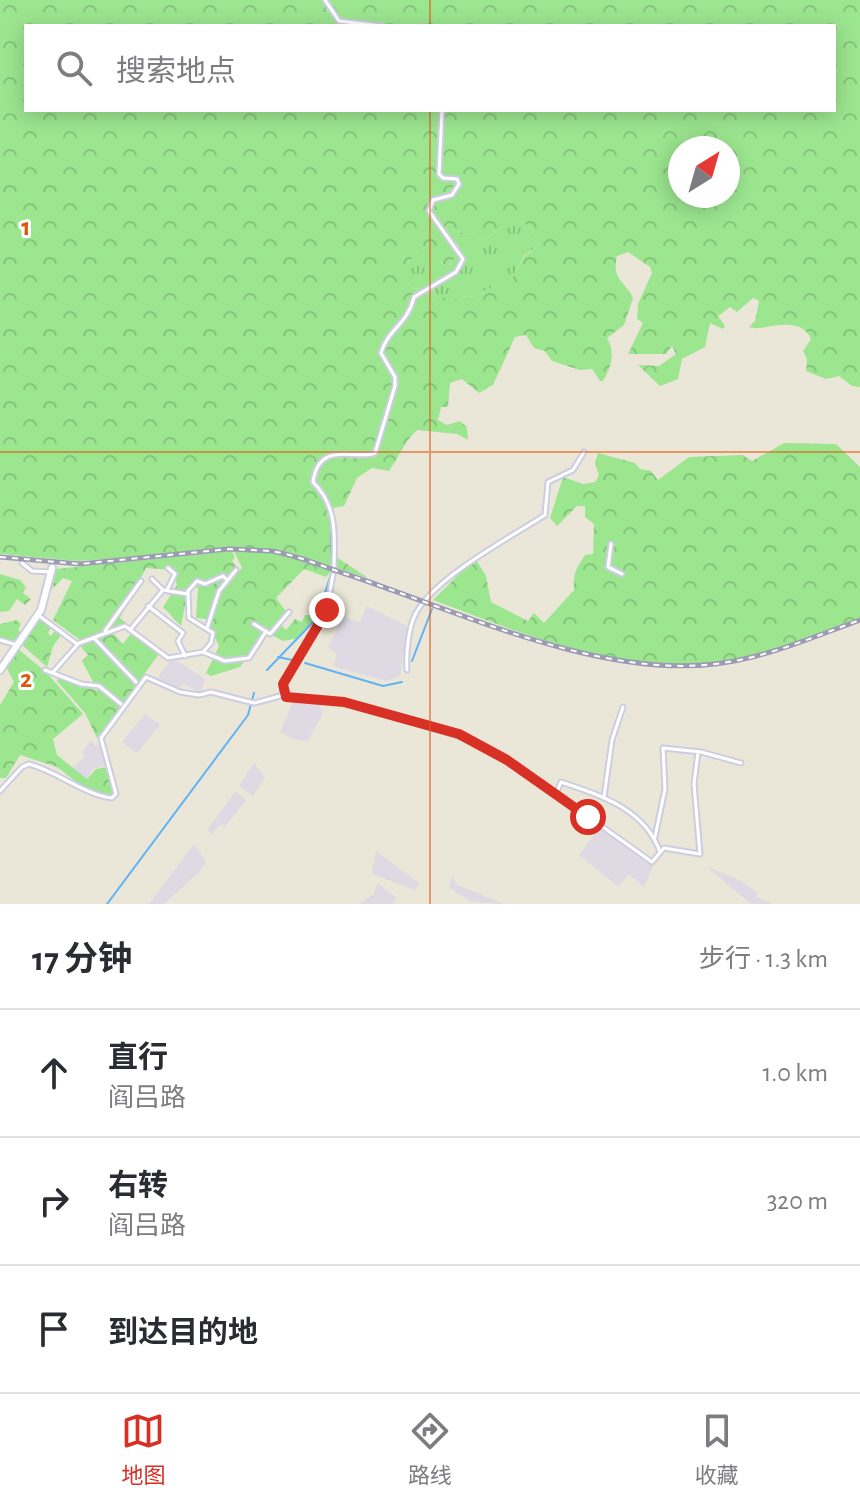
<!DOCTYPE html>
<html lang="zh">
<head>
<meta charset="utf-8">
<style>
	:root { --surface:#fff; --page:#f7f7f7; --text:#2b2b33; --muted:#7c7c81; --line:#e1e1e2; --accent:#d93025 }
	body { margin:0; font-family:"Alegreya Sans","Noto Sans SC",sans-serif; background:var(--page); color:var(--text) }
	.compass { position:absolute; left:668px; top:136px; width:72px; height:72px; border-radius:50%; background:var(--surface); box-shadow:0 4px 20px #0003; rotate:37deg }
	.stop { position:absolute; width:24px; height:24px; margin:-18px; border:6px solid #d93025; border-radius:50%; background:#fff }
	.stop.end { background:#d93025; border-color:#fff; box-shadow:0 2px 8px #0008 }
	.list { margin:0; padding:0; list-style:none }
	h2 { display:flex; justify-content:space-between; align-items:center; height:104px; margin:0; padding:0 32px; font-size:34px }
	h2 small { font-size:26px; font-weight:400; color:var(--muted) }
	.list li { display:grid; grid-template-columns:52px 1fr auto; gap:24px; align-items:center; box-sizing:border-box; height:128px; padding:0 32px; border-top:2px solid var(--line) }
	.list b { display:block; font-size:30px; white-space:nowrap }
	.list p { margin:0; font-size:26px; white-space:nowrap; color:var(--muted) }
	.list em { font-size:26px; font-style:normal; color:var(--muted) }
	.icon { flex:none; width:44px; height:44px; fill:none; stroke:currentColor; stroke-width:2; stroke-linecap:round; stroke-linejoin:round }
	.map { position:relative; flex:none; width:860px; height:904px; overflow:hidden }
	.search { position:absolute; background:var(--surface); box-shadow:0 4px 20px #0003; left:24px; right:24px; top:24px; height:88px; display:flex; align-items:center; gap:20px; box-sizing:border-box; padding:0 28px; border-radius:0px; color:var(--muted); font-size:30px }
	.sheet { height:488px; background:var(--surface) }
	nav { display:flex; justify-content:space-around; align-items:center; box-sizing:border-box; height:112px; border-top:2px solid var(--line); background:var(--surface); font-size:22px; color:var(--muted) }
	nav a { display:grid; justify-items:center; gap:4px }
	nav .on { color:var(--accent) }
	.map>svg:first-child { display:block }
	.industrial { fill:#ded9e3 }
	.grass { fill:url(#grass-tufts) }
	.forest { fill:url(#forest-crowns); fill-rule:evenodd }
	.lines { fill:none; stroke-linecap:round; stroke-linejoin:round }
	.stream { stroke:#62b2f6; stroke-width:2 }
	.street-tunnel { stroke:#c4c1b5; stroke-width:3; stroke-dasharray:3 1.5; stroke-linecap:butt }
	.street-casing { stroke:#cdcde2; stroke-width:7 }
	.secondary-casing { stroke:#cdcde2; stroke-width:10 }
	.street { stroke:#fff; stroke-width:3 }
	.secondary { stroke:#fff; stroke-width:6 }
	.rail-casing { stroke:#9c9bb4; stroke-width:5 }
	.rail { stroke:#fff; stroke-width:2; stroke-dasharray:6; stroke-linecap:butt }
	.route { stroke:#d93025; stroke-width:10 }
	.grid { fill:none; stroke:#de570d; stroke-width:2; stroke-opacity:0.55 }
	.grid-label { font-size:26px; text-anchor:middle; font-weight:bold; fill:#de570d; stroke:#fff; stroke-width:6; stroke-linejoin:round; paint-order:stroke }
</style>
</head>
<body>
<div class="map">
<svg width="860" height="904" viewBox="0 0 860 904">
	<defs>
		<pattern id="grass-tufts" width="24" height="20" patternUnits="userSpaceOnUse" patternTransform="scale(2)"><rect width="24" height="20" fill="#9ce690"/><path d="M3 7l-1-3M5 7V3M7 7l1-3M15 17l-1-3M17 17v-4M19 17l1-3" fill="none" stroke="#86c57c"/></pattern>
		<pattern id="forest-crowns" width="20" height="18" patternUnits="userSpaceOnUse" patternTransform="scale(2)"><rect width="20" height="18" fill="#9ce690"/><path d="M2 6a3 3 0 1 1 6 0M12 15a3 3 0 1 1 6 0" fill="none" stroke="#86c57c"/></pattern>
	</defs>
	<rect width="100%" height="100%" fill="#ebe7d8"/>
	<!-- industrial -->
	<path class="industrial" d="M367 606 407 626 400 676 386 681 333 666 337 654 328 648 343 616 359 623Z
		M170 661H178L205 679 200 693 184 684 177 690 158 677Z
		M294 700 319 704 323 713 308 741 296 740 280 732Z
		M145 714 160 725 137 753 122 742Z
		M91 740 95 746 99 744 109 765 92 769 87 779 72 768 85 756 82 753Z
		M254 763 265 777 253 796 239 786Z
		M236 791 246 800 225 827 221 824 212 834 207 830Z
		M600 827 653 866 644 887 629 875 618 886 579 855Z
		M194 844 206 862 198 873 164 904H149Z
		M376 851 420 884 415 890 372 874Z
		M707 867 739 880 758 893 757 897 772 904H751Z
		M453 875 455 884 504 904 471 902 449 887Z
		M377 883 397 898 392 904H359L374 894Z"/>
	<!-- grass -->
	<path class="grass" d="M521 221 532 229 539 245 524 256 508 285 502 282 476 296 450 299 436 296 431 287 414 289 407 282V265L418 250H428L444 265H450L459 246 450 237V229L485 239 509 223Z"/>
	<!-- forest -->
	<path class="forest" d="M0 0H860V387L852 386 839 376 826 379 806 371 807 359 803 351 811 339C799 312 762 333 749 327L755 321 759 301 753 298 737 312 730 307 718 316 725 326 723 329 710 323 705 347 682 359 678 379 660 386 638 365 659 366 676 354 672 346 666 354H628L643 323 637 319 638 304 652 273 650 267 628 252 617 256C611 280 626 282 633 298L624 325 607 338C615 351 612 367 603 381H600L592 369 580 370 552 361 545 351 534 348 526 335 515 337 493 385 479 393 462 379 450 383 448 407H441L438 420 447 425 460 421 467 427 468 440 457 434 417 430C404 442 399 457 389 471L372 468 357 478 344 506 333 508 338 558 368 578 289 553 254 548 78 561 0 554ZM26 26H834V110H26ZM680 148H728V196H680ZM521 221 532 229 539 245 524 257 508 285 502 282 476 296 451 299 436 296 431 287 414 289 407 282V265L418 250 428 251 447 267 454 259 464 257 450 237V229L485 239 509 223Z
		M784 443 836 444 860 467V618C819 633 776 652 733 660 628 678 529 636 433 600L475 558 486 576 491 602 528 621 534 613 544 623 574 590C573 573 576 569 585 555L593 554 594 524 585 517V506H577L557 526 550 518 563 477 583 484 595 482 599 475 595 464 598 453 635 463 640 469 651 471 658 480 689 457 743 455 752 461Z
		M253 550 279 553 331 571 326 577 304 569 276 598 286 611 278 622 286 630 295 619 302 622 305 615H312L314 620 299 638 283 641 266 632 240 667 211 676 206 673 219 646 206 619 196 618 198 588 189 586 181 626 163 607 177 585 171 570 146 568 120 618 127 624 80 640 53 620 72 581 63 578 52 589 56 569 232 551 235 558 232 560 239 571 242 568 234 551Z
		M0 574 20 580 26 587 23 593 31 599 25 605 17 599 9 611 0 612Z
		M39 619 52 626 48 633 51 636 56 629 62 634 53 646 47 667 22 645Z
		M17 620 21 624 18 630 24 635 18 643 0 638V624Z
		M132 632 159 654 97 738 85 713 57 681 58 677 98 691 82 661 88 655 80 646 113 633 123 644Z
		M18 649 46 672 83 714 53 739 57 755 87 779 96 769 108 767 115 800 92 794 57 767 20 755 6 778H0V705L14 682 6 667Z"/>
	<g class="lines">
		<!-- stream -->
		<path class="stream" d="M331 533 332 565
			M278 657 292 660
			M412 661 432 609
			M305 663 383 686 402 682
			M267 670 317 618 331 574
			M107 904 248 715 254 693"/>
		<!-- street-tunnel -->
		<path class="street-tunnel" d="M52 568 55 559"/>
		<defs>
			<path id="street" d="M325 0 339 21 381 26
				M611 544 608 567 622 574
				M22 563 32 571 52 572
				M334 566C335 534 337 506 313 482 319 439 356 461 375 453L395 386V377L381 353C387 330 408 324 414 297L456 272 463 259 429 211 433 200 452 195 459 184 457 179 443 178 439 174 442 110
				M333 575 326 613 283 684 282 692 288 698 342 701 471 740 517 766 652 862 664 848 700 854 694 784 698 752
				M152 579 163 590 188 594
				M167 590 175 574 168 568
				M148 606 183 633 178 641 185 656
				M38 615 77 644 125 626 168 658 203 652 225 661 249 658 265 633
				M254 624 270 634 289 612
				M207 628 219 591 236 570
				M130 630 163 590
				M105 631 141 581
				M94 638 136 682
				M0 640 17 645
				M203 652 211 643 213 633 189 618 188 591 197 581 205 584 223 576 227 580
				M45 670 81 684 99 686 121 704
				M407 670C406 655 408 629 415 615 433 578 511 537 545 515L548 482 573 470 584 452
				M54 671 78 644
				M0 791 22 767 29 764C59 772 82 794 112 798L116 794 101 738 146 677 180 692 199 695 211 692 254 703 284 695
				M556 794 561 782C600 795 645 809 660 852
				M604 797 612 740 623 707
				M655 837 665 789 663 748 701 752 741 763"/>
			<path id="secondary" d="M0 670 41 610 52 568"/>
		</defs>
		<!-- street casing -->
		<use href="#street" class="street-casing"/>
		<!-- secondary casing -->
		<use href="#secondary" class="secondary-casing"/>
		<!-- street -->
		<use href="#street" class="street"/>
		<!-- secondary -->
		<use href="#secondary" class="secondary"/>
		<defs>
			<path id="rail" d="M0 557 80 564 229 549 271 551C297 555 321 566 346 574 458 611 597 678 715 664 766 658 813 637 860 620"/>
		</defs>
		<!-- rail casing -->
		<use href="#rail" class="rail-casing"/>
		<!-- rail -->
		<use href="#rail" class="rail"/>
	</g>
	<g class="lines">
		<!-- route -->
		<path class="route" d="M327 610 283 684 286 697 344 702 459 734 507 760 588 817"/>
	</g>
	<!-- grid -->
	<path class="grid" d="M430 0V26M430 110V904M0 452H860"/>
	<g class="grid-label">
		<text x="26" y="235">1</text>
		<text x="26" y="687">2</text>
	</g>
</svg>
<svg class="compass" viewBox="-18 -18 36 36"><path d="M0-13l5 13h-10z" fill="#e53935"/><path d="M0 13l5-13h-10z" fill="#7c7c81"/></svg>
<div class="stop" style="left:588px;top:817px"></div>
<div class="stop end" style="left:327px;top:610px"></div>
<div class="search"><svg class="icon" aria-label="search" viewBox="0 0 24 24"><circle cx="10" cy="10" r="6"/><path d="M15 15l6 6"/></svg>搜索地点</div>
</div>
<section class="sheet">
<h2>17 分钟<small>步行 · 1.3 km</small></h2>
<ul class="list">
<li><svg class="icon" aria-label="ahead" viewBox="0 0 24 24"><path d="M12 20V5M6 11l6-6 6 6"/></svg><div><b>直行</b><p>阎吕路</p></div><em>1.0 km</em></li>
<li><svg class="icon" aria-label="right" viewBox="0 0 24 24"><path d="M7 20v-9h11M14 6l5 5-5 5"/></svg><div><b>右转</b><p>阎吕路</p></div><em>320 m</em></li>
<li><svg class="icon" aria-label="arrive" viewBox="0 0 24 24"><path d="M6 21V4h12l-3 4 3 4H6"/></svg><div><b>到达目的地</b></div></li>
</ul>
</section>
<nav>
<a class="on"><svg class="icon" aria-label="map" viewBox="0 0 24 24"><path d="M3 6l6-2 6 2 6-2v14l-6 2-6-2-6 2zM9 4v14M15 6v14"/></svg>地图</a>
<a><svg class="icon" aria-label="directions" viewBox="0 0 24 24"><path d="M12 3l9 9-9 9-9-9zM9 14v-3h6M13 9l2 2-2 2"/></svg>路线</a>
<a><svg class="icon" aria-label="saved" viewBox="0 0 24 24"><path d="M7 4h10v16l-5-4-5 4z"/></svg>收藏</a>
</nav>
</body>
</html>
